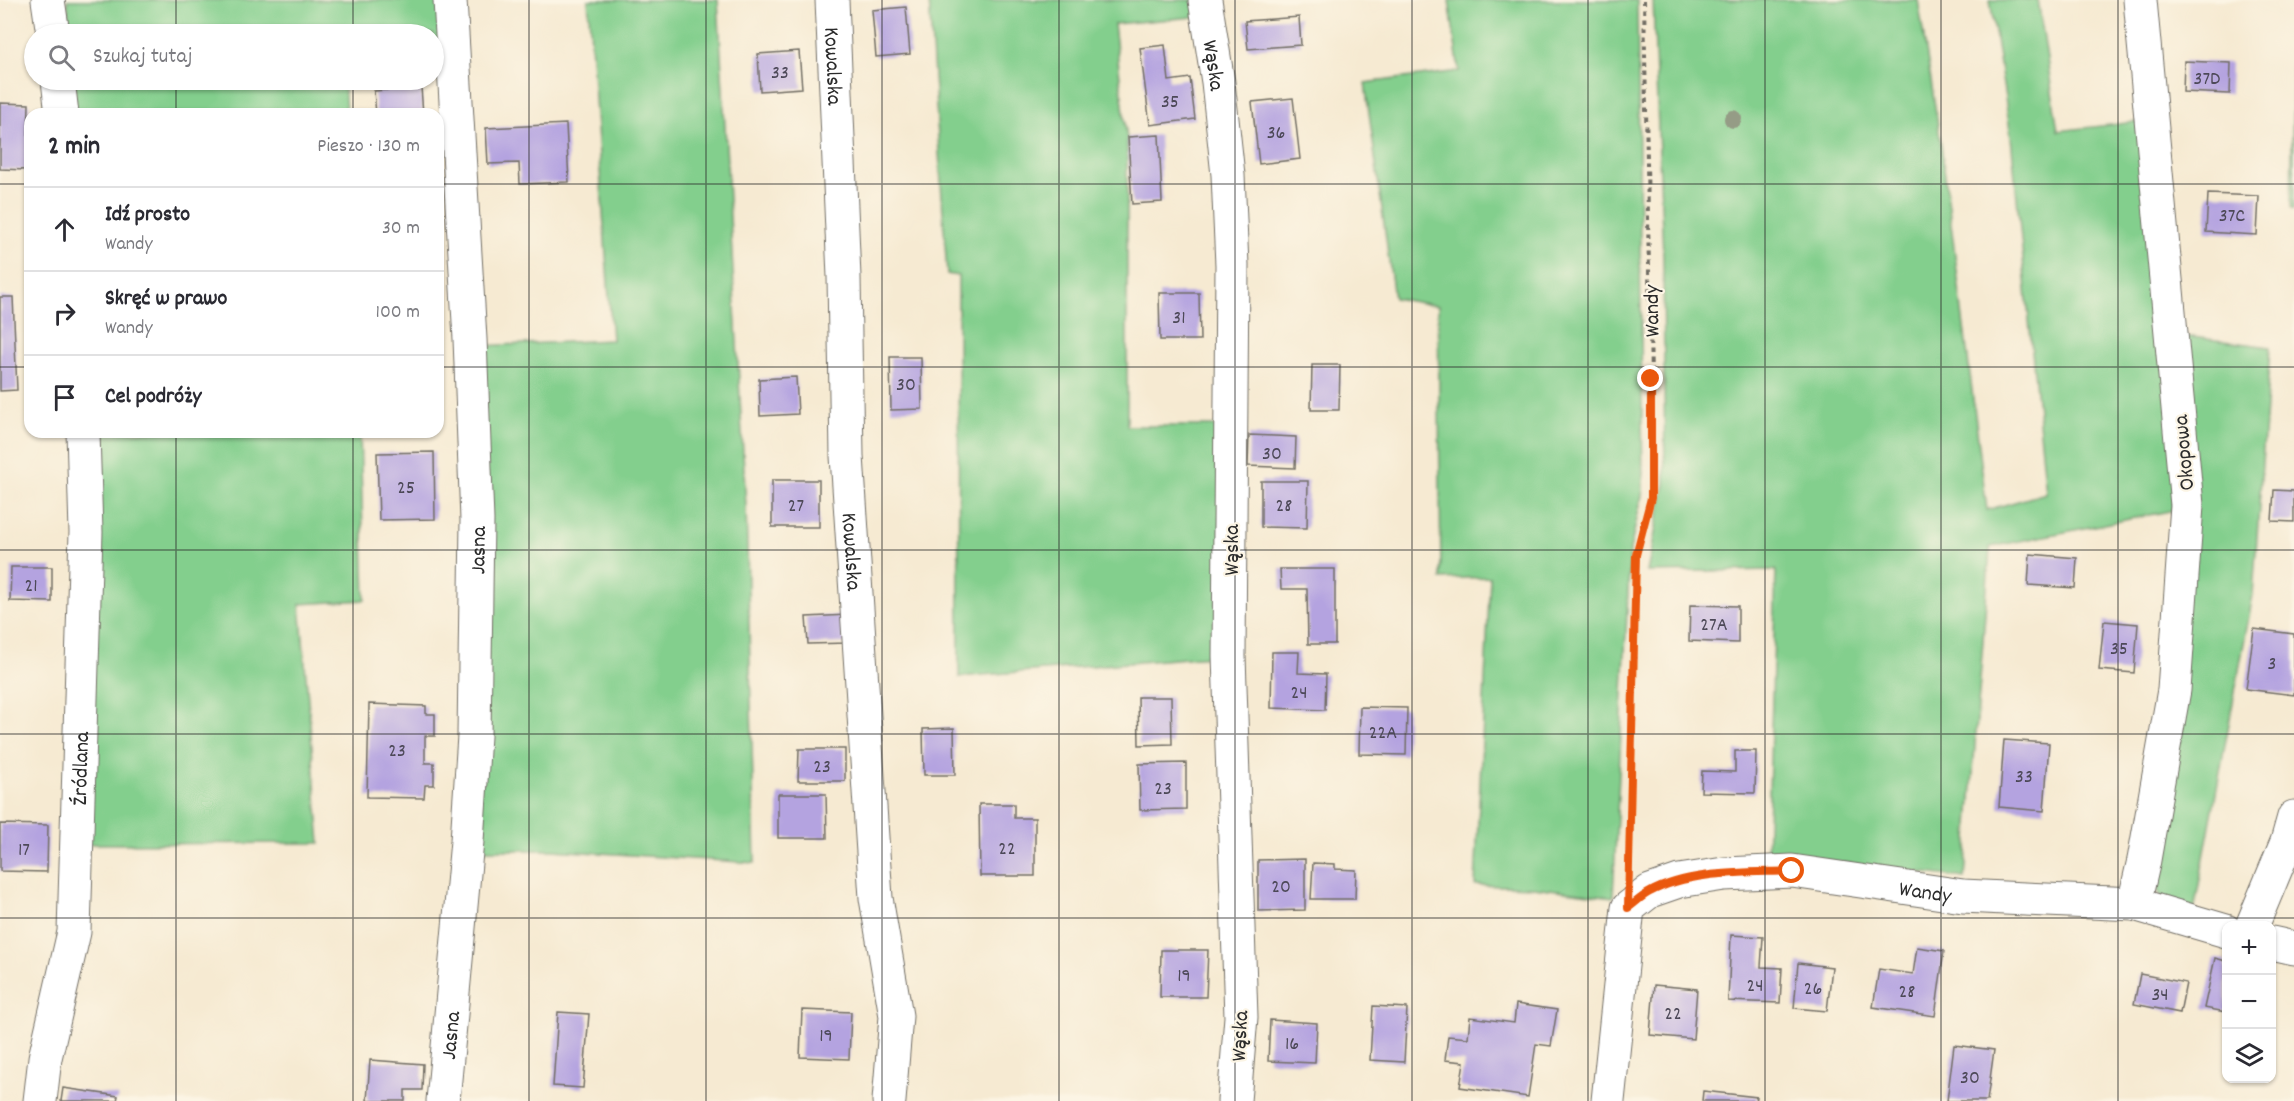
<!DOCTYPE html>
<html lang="pl">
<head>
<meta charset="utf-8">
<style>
	:root { --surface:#fff; --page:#f2f2f3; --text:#2b2b33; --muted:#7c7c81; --line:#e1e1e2 }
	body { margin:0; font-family:Dekko,sans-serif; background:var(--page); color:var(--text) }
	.controls { position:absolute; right:18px; bottom:18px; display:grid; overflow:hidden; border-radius:12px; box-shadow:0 2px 4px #0004 }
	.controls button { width:54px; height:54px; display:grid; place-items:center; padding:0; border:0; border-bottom:2px solid var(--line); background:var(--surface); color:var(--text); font:30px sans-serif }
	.stop { position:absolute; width:18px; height:18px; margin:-14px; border:4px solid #ea580c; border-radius:50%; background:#fff }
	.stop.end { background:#ea580c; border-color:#fff; box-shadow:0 2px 6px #0008 }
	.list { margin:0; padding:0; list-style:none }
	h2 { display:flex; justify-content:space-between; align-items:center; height:78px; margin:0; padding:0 24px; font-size:26px }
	h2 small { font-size:20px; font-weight:400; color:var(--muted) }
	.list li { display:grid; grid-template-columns:39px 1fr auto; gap:18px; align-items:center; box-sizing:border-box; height:84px; padding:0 24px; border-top:2px solid var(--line) }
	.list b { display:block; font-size:22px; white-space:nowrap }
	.list p { margin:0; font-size:20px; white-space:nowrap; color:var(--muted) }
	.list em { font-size:20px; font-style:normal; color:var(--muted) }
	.icon { flex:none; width:33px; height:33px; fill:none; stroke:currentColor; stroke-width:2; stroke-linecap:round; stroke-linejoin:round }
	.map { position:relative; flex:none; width:2294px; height:1101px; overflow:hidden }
	.search { position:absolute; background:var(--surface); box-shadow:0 2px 4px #0004; left:24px; top:24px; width:420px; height:66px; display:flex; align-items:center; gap:15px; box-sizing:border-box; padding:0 21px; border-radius:33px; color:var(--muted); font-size:22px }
	.panel { position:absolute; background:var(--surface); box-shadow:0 2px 4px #0004; left:24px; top:108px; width:420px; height:330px; border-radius:18px }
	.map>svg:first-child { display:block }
	.green { fill:#83cf8d; stroke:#577d5c; stroke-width:1.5 }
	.building { fill:#b4a3e0 }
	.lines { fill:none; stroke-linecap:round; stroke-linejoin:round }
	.minor-casing { stroke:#726e65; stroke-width:35 }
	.path { stroke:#726e65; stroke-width:4; stroke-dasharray:4.5 4.5; stroke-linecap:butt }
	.minor { stroke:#fff; stroke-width:33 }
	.tree { fill:#959c86 }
	.route { stroke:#ea580c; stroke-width:8 }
	.grid { fill:none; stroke:#2b2b2b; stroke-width:1.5; stroke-opacity:0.55 }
	.labels { text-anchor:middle; stroke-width:4.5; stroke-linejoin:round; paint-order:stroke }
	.number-label { font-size:20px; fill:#4d4958 }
	.street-label { font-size:22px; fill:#2b2b2b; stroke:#fcf5e5 }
</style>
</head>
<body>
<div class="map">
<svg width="2294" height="1101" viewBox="0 0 2294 1101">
	<rect width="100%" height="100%" fill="#fcf5e5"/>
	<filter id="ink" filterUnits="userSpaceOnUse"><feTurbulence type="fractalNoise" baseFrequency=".0167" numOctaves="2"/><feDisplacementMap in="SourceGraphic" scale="12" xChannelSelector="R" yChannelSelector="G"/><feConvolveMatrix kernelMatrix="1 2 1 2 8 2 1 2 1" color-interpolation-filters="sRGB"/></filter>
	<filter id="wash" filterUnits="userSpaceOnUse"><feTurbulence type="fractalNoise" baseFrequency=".008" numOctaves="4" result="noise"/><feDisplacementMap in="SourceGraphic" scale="24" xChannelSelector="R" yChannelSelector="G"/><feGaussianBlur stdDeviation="1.35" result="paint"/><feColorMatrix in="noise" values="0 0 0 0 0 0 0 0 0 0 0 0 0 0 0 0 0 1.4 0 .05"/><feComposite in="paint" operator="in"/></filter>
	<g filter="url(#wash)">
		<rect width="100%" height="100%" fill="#f6ead2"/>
		<!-- green -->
		<path class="green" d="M67 0H441L445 54 434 55V34H70Z
			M588 0H718L746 506 755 863 553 850H477L479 346 612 340Z
			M929 0H1215L1217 15 1114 24 1127 140V426H1221L1222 655 959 677 958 276 947 274Z
			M1449 0H1637L1643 491 1630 550 1613 897 1533 887 1475 885 1490 577 1441 579 1438 306 1394 298 1365 83 1459 71Z
			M1653 0H1918L1941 144 1987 510 2046 493 2011 137 1990 0H2038L2058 131 2144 121 2180 509 1990 547 1965 878 1788 856 1767 859 1776 570 1647 572 1665 484 1663 256Z
			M2294 0V210L2291 209Z
			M73 80H344L346 114H76Z
			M2184 336 2270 347 2253 595 2194 911 2163 900 2148 872Z
			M91 432H360L365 600 300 604 320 843 84 844Z"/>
		<g id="blocks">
			<!-- building -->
			<path class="building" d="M906 7 910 54 876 57 872 10Z
				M1299 17 1301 45 1248 49 1245 21Z
				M1165 45 1169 81 1190 78 1195 119 1150 125 1140 48Z
				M799 51 802 88 760 91 758 54Z
				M2184 61 2231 63 2230 94 2183 92Z
				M421 87 423 114H376L374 91Z
				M1293 98 1300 159 1259 164 1252 102Z
				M0 103 29 104 27 170 0 169Z
				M566 124 569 182 520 184 519 163 488 164 486 128Z
				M1159 135 1162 202 1132 204 1128 137Z
				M2208 194 2259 196 2257 235 2206 232Z
				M1159 293H1199L1200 340H1160Z
				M0 297H13L17 390 0 391Z
				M890 357H921L922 409 891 410Z
				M1312 365H1340L1339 410H1311Z
				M796 377 798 414 760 416 759 379Z
				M1249 435 1296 437 1295 468 1248 466Z
				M434 452 435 519 379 520 377 453Z
				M772 480H819V527H772Z
				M1261 481H1308L1307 528 1261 527Z
				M2274 490 2294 491V522L2272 521Z
				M2030 554 2077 558 2075 588 2028 585Z
				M11 567H52V602L10 601Z
				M1280 569H1335V644H1308L1307 589H1281Z
				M1690 605 1738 606V643L1689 641Z
				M848 615V643L808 644 806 617Z
				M2104 621 2138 624 2134 673 2099 670Z
				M2254 629 2294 634V695L2246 689Z
				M1272 652H1299L1298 673 1326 674 1325 710 1271 708Z
				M1138 697H1171L1172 744 1139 745Z
				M369 704 426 706V714H435V736H425V763H434V785H425L424 798 367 797Z
				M1360 707 1407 708 1406 755 1359 754Z
				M954 728 955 775H924L923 729Z
				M2004 740 2049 743 2044 811 1999 807Z
				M799 749H845V781H798Z
				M1735 751H1756L1755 793 1701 792 1702 771 1735 772Z
				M1186 763V809L1140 810 1139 764Z
				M778 794H826L827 838H778Z
				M979 804H1014V818H1035V876H980Z
				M0 824 48 825 47 872 0 871Z
				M1305 859V910L1258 911V860Z
				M1313 863 1335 864V869L1356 870 1355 899H1311Z
				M1731 935 1763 937 1761 967 1782 968 1780 1003 1728 1001Z
				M1917 947 1944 951 1935 1016 1873 1007 1879 969 1913 974Z
				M1161 950H1208L1206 997H1160Z
				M2215 958 2226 961V1012L2204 1008Z
				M1798 963 1832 967 1827 1011 1794 1008Z
				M2140 974 2186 983 2180 1013 2134 1004Z
				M1654 985 1697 989 1693 1039 1650 1035Z
				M1516 1004 1557 1010 1551 1046 1536 1044 1528 1097 1460 1087 1464 1062 1445 1060 1448 1036 1468 1038 1470 1017 1514 1023Z
				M1373 1006 1407 1008 1404 1062 1370 1060Z
				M802 1010 851 1012 849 1059 800 1057Z
				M558 1012 589 1014 583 1088 553 1086Z
				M1270 1020 1317 1023 1315 1063 1268 1061Z
				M1954 1045 1994 1050 1987 1101H1947Z
				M370 1060 423 1064 422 1090H405V1101H367Z
				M63 1088 118 1096 117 1101H61Z
				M1703 1091 1757 1097 1756 1101H1702Z"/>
		</g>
	</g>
	<g filter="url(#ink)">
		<use href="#blocks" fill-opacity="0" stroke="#726e65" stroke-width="1.5"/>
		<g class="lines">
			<defs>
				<g id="minor">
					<path d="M48 0 53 34"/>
					<path id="s1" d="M832 0 844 277 847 456 876 898 896 1016 889 1101"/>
					<path id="s2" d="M1205 0 1218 82 1228 175 1232 265 1229 656 1241 1017 1234 1101"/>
					<path d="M58 80 62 114"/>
					<path d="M2134 904 2144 860 2174 690 2187 505 2140 0"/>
					<path d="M2252 926 2287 842 2294 817"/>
					<path d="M2272 943 2294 948"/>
					<path id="s3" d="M40 1101 45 1058 74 932 86 532 83 432"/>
					<path id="s4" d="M443 1101 467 841 474 736 477 520 470 339 450 0"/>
					<path id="s5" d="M1608 1101 1628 908 1650 891 1679 881 1724 874 1792 871 1963 896 2134 904 2226 931"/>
				</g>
			</defs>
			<!-- minor casing -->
			<use href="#minor" class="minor-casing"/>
			<!-- path -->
			<path class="path" d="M1629 866 1636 555 1651 498V379L1644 0"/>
			<!-- minor -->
			<use href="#minor" class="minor"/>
		</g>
		<!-- trees -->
		<circle class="tree" cx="1733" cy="119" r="9"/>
	</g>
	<g class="lines" filter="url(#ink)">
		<!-- route -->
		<path class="route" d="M1651 379V498L1636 555 1628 908C1635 903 1642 896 1650 892 1690 870 1748 873 1792 871"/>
	</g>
	<!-- grid -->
	<path class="grid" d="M176 0V34M353 0V34M529 0V1101M706 0V1101M882 0V1101M1059 0V1101M1235 0V1101M1412 0V1101M1588 0V1101M1765 0V1101M1941 0V1101M2118 0V1101M176 80V114M353 80V114M0 184H30M438 184H2294M0 367H30M438 367H2294M176 432V1101M353 432V1101M0 550H2294M0 734H2294M0 918H2294"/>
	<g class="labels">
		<!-- number labels -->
		<g class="number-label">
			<text x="780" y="78">33</text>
			<text x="2207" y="84">37D</text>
			<text x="1170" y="107">35</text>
			<text x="1276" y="138">36</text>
			<text x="2232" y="221">37C</text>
			<text x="1179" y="323">31</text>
			<text x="906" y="390">30</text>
			<text x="1272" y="459">30</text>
			<text x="406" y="493">25</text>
			<text x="796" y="511">27</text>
			<text x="1284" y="511">28</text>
			<text x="31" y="591">21</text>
			<text x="1714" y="630">27A</text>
			<text x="2119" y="654">35</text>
			<text x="2272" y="669">3</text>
			<text x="1299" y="698">24</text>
			<text x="1383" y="738">22A</text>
			<text x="397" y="756">23</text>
			<text x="822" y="772">23</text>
			<text x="2024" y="782">33</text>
			<text x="1163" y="794">23</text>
			<text x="1007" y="854">22</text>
			<text x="24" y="855">17</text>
			<text x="1281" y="892">20</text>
			<text x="1184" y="981">19</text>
			<text x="1755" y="991">24</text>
			<text x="1813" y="994">26</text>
			<text x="1907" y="997">28</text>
			<text x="2160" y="1000">34</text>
			<text x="1673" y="1019">22</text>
			<text x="826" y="1041">19</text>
			<text x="1292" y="1049">16</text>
			<text x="1970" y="1083">30</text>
		</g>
		<!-- street labels -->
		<g class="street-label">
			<text dy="8" stroke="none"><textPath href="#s2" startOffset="66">Wąska</textPath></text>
			<text dy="8" stroke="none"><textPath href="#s1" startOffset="66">Kowalska</textPath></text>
			<text transform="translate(1650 311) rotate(-91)" y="8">Wandy</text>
			<text transform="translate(2182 453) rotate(-95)" y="8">Okopowa</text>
			<text transform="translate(1230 550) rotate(-90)" y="8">Wąska</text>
			<text dy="8" stroke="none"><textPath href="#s4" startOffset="552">Jasna</textPath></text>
			<text dy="8" stroke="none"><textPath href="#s1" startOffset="552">Kowalska</textPath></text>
			<text dy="8" stroke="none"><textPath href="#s3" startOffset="336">Źródlana</textPath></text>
			<text dy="8" stroke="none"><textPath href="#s5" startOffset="501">Wandy</textPath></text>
			<text dy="8" stroke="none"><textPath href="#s4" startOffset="66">Jasna</textPath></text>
			<text transform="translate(1238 1036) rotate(-87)" y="8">Wąska</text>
		</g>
	</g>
</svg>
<div class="controls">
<button>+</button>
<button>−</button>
<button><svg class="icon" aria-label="layers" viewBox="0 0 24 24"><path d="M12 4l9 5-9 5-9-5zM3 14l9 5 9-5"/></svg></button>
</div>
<div class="stop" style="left:1792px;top:871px"></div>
<div class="stop end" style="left:1651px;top:379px"></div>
<div class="search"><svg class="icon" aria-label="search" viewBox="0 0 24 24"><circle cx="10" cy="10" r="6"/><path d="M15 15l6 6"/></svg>Szukaj tutaj</div>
<section class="panel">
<h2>2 min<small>Pieszo · 130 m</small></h2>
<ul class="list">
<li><svg class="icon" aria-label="ahead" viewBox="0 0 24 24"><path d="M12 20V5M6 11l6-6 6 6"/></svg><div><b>Idź prosto</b><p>Wandy</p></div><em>30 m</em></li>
<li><svg class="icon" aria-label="right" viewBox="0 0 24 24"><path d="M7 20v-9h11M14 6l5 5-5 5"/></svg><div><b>Skręć w prawo</b><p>Wandy</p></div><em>100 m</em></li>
<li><svg class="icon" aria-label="arrive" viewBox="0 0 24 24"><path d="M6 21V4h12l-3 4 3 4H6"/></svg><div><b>Cel podróży</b></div></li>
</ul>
</section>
</div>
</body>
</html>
